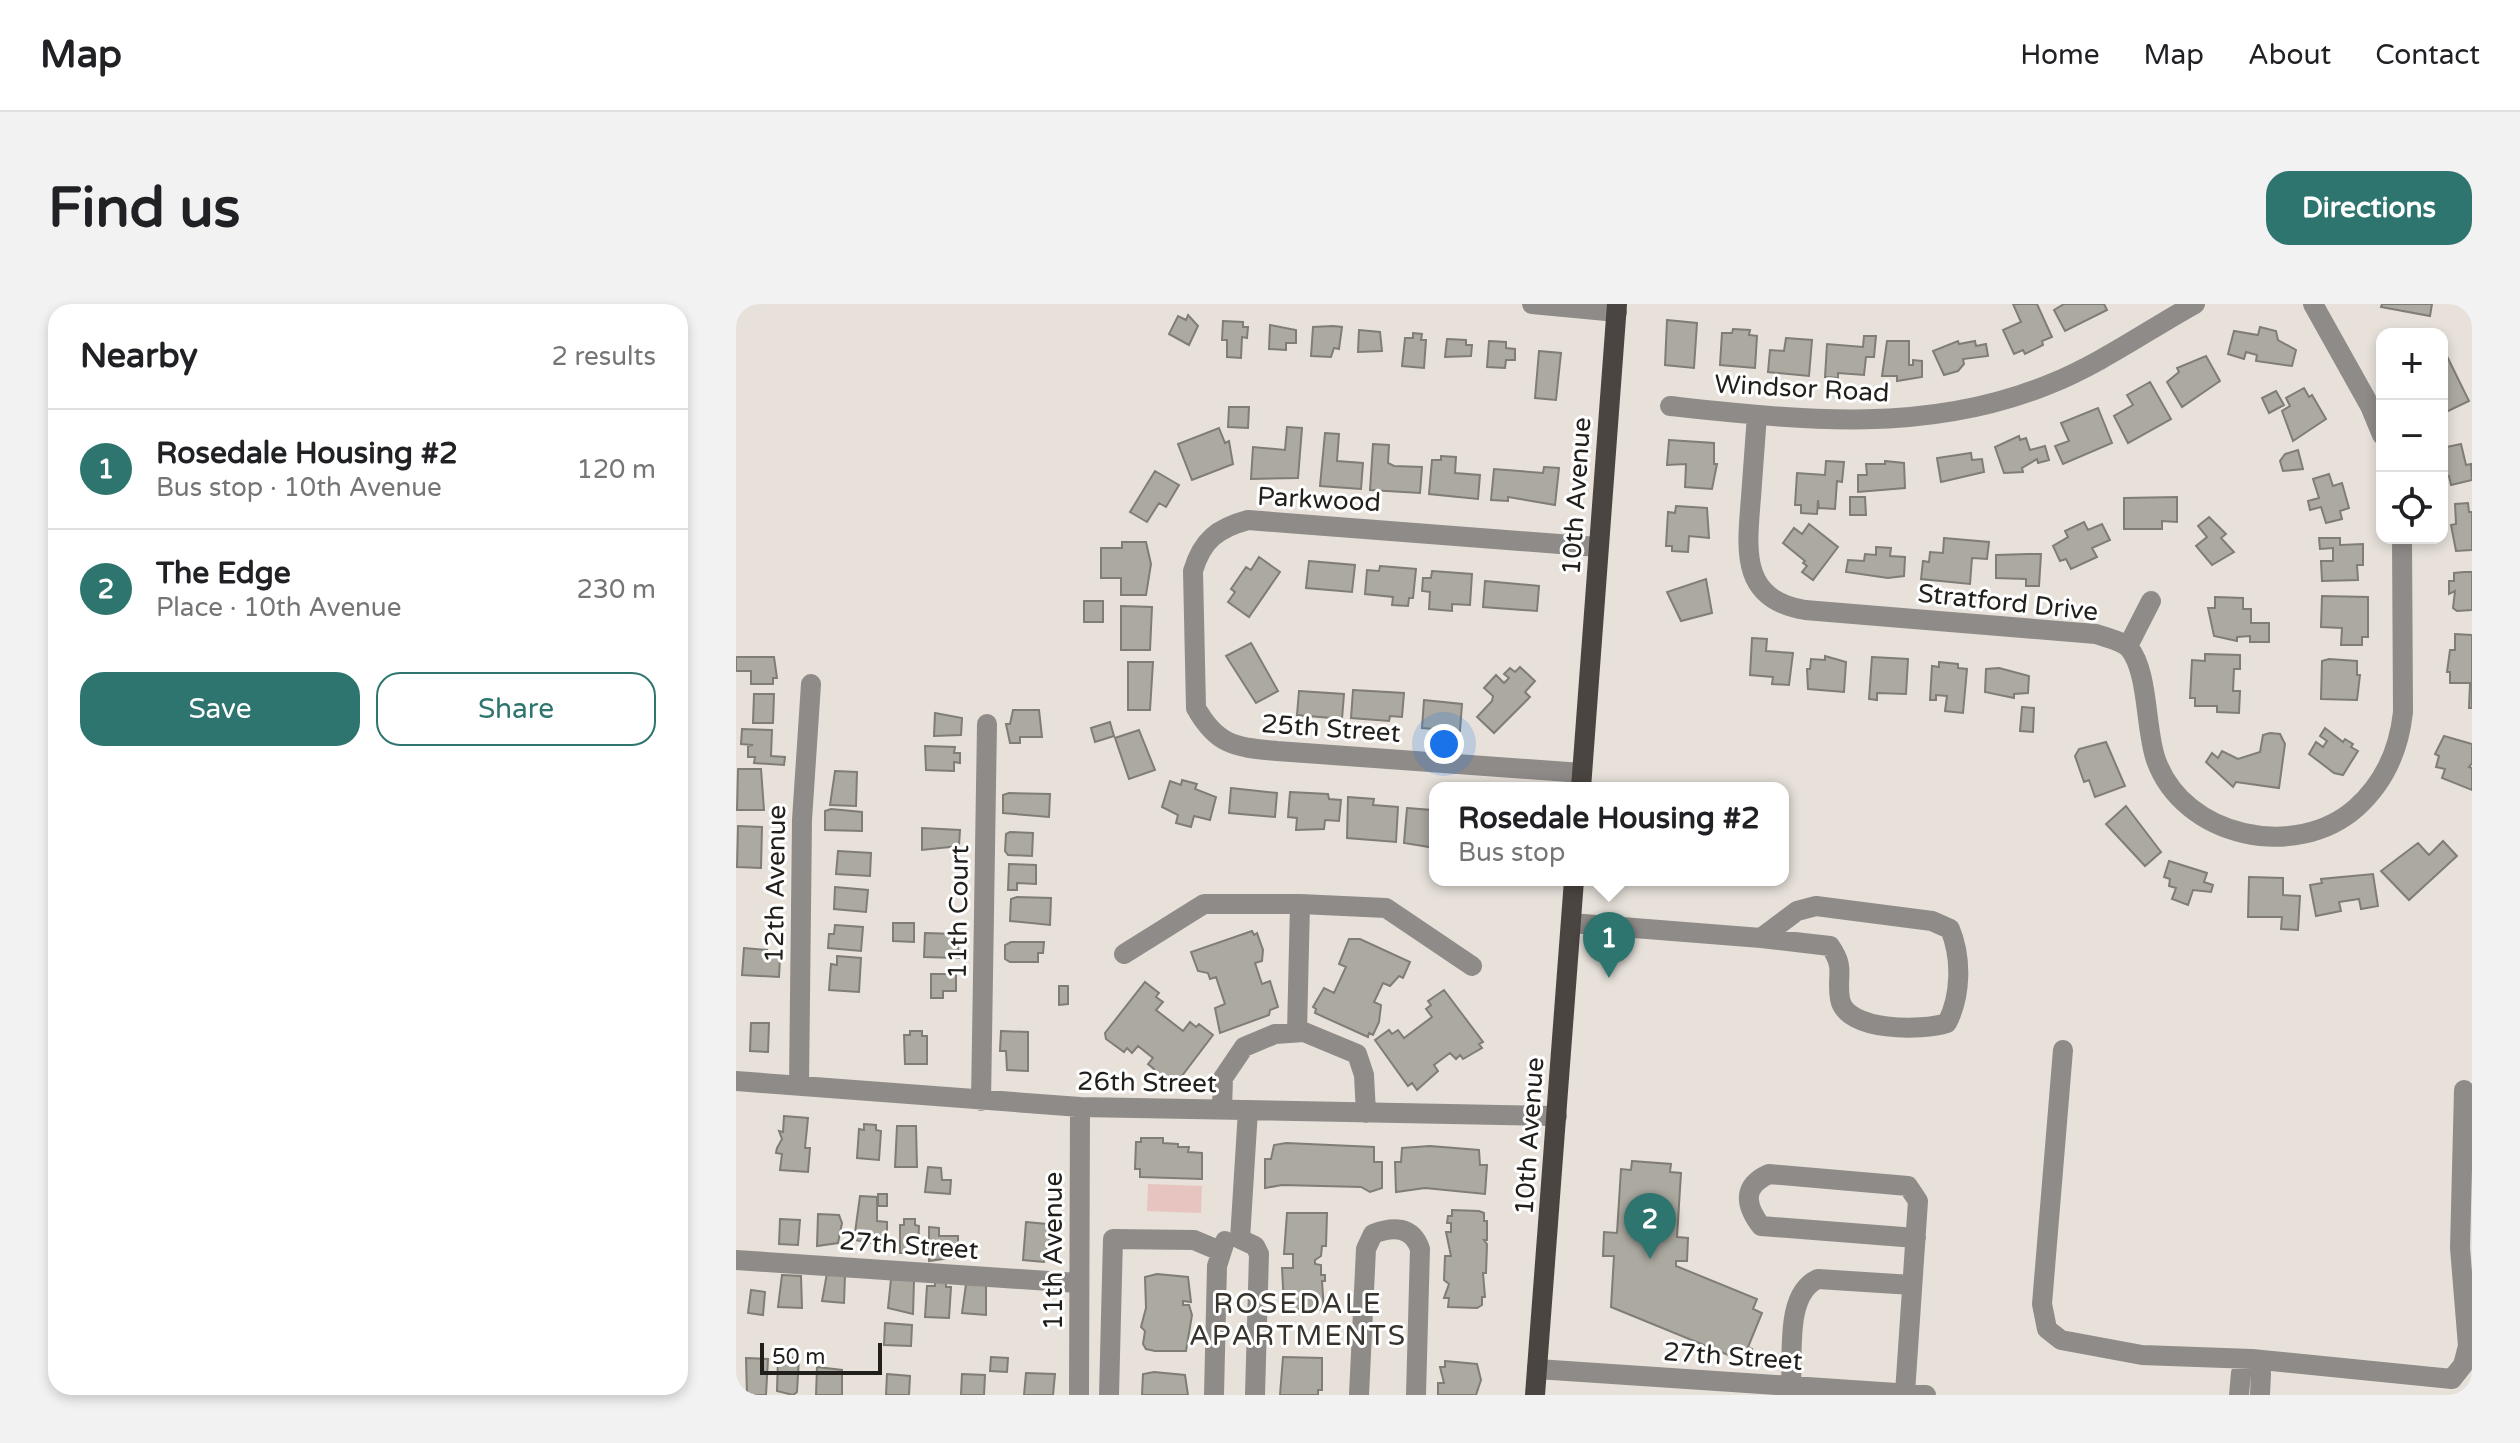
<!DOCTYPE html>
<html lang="en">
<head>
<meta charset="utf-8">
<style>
	:root { --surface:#fff; --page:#f2f2f2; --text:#202124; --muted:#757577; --line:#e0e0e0; --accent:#2d756e }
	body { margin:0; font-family:"Varela Round",sans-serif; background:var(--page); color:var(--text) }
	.controls { position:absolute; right:24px; top:24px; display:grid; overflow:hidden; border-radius:16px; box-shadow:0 4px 12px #0003 }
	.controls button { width:72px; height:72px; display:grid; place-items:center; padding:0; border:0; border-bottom:2px solid var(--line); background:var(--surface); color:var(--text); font:40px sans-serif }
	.scale { position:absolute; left:24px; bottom:20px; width:122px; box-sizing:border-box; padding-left:8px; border:4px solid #211f1c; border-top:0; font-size:22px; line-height:28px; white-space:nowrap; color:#211f1c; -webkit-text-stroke:6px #fff; paint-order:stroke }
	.you { position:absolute; left:708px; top:440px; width:28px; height:28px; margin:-20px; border:6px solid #fff; border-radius:50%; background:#1a73e8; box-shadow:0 0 0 12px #1a73e833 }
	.badge { display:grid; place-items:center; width:52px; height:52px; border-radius:50%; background:var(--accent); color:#fff; font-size:26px; font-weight:700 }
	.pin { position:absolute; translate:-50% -66px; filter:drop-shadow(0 2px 4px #0008) }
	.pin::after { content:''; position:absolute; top:42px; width:28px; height:24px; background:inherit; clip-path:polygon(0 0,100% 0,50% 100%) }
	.popup { position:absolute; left:693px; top:478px; width:360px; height:104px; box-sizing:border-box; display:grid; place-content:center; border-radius:16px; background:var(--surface); filter:drop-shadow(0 2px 6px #0005); font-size:26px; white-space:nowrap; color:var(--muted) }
	.popup b { font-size:30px; color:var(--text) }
	.popup::after { content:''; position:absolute; left:50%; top:100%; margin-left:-16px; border:16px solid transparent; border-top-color:var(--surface) }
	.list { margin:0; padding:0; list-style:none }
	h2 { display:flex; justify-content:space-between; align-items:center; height:104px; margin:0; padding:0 32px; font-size:34px }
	h2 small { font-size:26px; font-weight:400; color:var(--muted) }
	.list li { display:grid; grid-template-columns:52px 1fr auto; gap:24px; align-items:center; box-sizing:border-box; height:120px; padding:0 32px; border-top:2px solid var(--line) }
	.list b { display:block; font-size:30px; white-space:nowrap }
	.list p { margin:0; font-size:26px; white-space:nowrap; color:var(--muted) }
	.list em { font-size:26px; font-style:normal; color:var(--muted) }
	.actions { display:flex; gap:16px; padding:24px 32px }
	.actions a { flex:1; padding:18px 0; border:2px solid var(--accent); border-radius:24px; text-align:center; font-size:28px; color:var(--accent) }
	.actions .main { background:var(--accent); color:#fff }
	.icon { flex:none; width:44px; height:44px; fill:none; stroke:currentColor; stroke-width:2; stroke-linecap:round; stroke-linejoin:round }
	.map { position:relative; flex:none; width:1736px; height:1091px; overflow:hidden; border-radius:24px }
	header { display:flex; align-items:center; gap:48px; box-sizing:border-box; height:112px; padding:0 40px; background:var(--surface); border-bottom:2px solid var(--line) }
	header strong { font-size:38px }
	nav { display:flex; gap:44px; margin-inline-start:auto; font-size:28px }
	.intro { display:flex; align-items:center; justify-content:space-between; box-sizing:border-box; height:192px; padding:0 48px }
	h1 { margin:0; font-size:56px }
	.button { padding:20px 36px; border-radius:24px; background:var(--accent); color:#fff; font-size:28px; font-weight:700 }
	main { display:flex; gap:48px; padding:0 48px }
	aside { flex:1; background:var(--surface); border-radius:24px; box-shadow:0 4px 12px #0003 }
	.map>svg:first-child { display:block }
	.green { fill:#e7c4bf }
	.building { fill:#aba9a0; stroke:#7f7d75; stroke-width:2 }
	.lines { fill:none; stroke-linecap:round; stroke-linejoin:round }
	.minor { stroke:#8f8b89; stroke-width:20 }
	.major { stroke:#4b4541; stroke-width:20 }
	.labels { text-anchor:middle; stroke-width:6; stroke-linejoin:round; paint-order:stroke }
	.street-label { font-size:26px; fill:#211f1c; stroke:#fff }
	.neighbourhood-label { font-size:28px; letter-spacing:2px; fill:#38332d; stroke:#fff }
</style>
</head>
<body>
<header>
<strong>Map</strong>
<nav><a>Home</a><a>Map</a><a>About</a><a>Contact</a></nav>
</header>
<div class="intro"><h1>Find us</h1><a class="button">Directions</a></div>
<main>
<aside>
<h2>Nearby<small>2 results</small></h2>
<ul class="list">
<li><span class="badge">1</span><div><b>Rosedale Housing #2</b><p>Bus stop · 10th Avenue</p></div><em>120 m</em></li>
<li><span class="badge">2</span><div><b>The Edge</b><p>Place · 10th Avenue</p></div><em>230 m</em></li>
</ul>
<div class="actions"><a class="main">Save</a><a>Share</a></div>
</aside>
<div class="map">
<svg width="1736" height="1091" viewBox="0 0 1736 1091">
	<rect width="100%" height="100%" fill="#e7e1da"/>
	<!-- green -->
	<path class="green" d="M412 880 466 882 465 909 411 907Z"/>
	<!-- building -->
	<path class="building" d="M1277 0H1301L1316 33 1306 37 1307 41 1289 50 1287 46 1278 50 1267 26 1285 18Z
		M1368 0 1371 6 1329 27 1318 6 1328 0Z
		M1646 0H1696L1694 12 1645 3Z
		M452 11 462 22 453 41 433 30 442 12 450 16Z
		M931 16 961 19 958 64 929 61Z
		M487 17 507 18V23H512L511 34 506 33 505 54 491 53V36H486Z
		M534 21 560 26V39H550V46L533 45Z
		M597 22 606 23 603 45 598 44 595 53 575 52 577 23Z
		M1524 23 1540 27 1542 36 1560 46 1556 62 1520 57 1521 51 1510 48 1508 55 1492 50 1498 27 1522 31Z
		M997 25 1014 26 1013 31 1021 32 1019 64 984 61 986 29H996Z
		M623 26 644 28 646 47 622 48Z
		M677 29 686 30 685 36H690L688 64 666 62 669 34H677Z
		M1128 32H1140L1138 53H1130L1128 71 1102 69V74L1089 73 1091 40 1127 43Z
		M1050 34 1076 36 1073 72 1032 68 1034 46 1048 47Z
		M711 35 730 36V41H736L735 52 709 53Z
		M753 37 770 38V44L779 45V56H770L769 64 751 63Z
		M1151 37H1173V61H1177V56L1186 57V73L1161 77V72H1146Z
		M1222 37 1223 40 1239 37 1240 42 1250 40 1252 52 1227 55 1228 60 1222 67 1208 71 1197 47Z
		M1706 42 1733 97 1710 108 1706 103Z
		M803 47 825 49 820 96 799 94Z
		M1470 52 1484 77 1446 103 1431 78 1443 68 1441 64Z
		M1414 78 1435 115 1392 139 1378 112 1397 101 1391 91Z
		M1568 84 1573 93 1576 91 1590 115 1557 137 1546 107 1554 102 1550 94Z
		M1540 87 1548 101 1533 109 1526 94Z
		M493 103H513L512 124 492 123Z
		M1362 104 1376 139 1327 160 1319 142 1333 137 1325 119Z
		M551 123 566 124 562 174 515 175 517 143 549 146Z
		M483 124 489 139 493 137 497 160 456 176 442 140Z
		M589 129 603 130 601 157 627 159 625 185 584 182Z
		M1283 132 1284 136 1290 134 1294 146 1309 142 1313 156 1302 159 1301 155 1286 164 1287 168 1268 169 1259 143Z
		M933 136 978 139V160H981L976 185 949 183 950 160 931 161Z
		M637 140 653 141 652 159 658 162 686 163 684 189 634 186Z
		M1725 140 1730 161 1735 160 1736 176 1715 181 1713 172 1710 173 1706 144Z
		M1562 146 1567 165 1547 167 1544 157 1549 150Z
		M1235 149 1236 156 1246 155 1248 168 1205 178 1201 154Z
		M705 152 720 153 719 169 744 171 742 195 693 190 696 156H705Z
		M1090 157 1108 158 1106 178 1101 177 1099 205 1083 204 1082 196 1081 210 1065 209V201H1059L1061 169 1089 171Z
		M1149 157 1168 159 1169 184 1122 188V171H1131L1130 160H1149Z
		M808 163 823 164 819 201 772 193V197L755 196 758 165 807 169Z
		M419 167 443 181 430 203 423 199 411 218 394 208Z
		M1593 170 1597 182 1606 179 1613 204 1604 207 1606 215 1590 219 1585 203 1574 206 1572 197 1583 194 1577 175Z
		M1114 193H1129L1130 211H1114Z
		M1441 193V218L1426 217V225H1388V194Z
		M1732 199 1733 208H1736V246L1720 247 1715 221 1720 220 1719 200Z
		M940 202 971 204 973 234 953 232 952 248 936 247V242H930L932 208 939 209Z
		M1473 213 1490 230 1485 234 1498 248 1476 261 1460 242 1471 233 1462 222Z
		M1348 218 1352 226 1366 220 1374 236 1356 244 1361 253 1335 265 1330 255 1324 257 1317 242 1332 233 1329 227Z
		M1073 220 1102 243 1077 276 1066 268 1071 262 1067 259 1069 257 1047 239 1058 224 1066 230Z
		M1208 234 1253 238 1251 255 1236 254 1234 280 1185 275 1187 257 1193 258 1194 248 1207 249Z
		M1583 234H1604V241L1627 240V261H1621L1622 276 1586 277 1585 257H1597V244L1584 245Z
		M386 238H410L415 260 410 291H385V274H365V244H386Z
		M1140 243 1155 244 1154 252 1169 253 1168 272 1152 274 1110 268 1112 256 1128 257 1129 250 1140 251Z
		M1292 250H1305L1303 282H1290V275L1260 274V251Z
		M523 253 544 268 513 313 492 298 499 288 495 285 510 263 515 266Z
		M573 257 619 261 616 288 570 284Z
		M644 262 680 265 677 294H673L672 302 656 301 657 293 629 290 631 266 643 267Z
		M696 267 736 270 734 301 716 300V307L693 305 694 288 686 287 687 274H695Z
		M1728 268H1736V306L1721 307 1717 304 1719 287 1713 290V277H1718V269Z
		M970 275 976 309 945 317 931 288Z
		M749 277 803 282 801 307 747 303Z
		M1586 292 1632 293V333H1626V341H1605L1606 324 1585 323Z
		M1479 293 1507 294V305H1515V319H1533V338H1514V332L1501 333V337L1478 332 1472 304H1479Z
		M348 297H367V318H348Z
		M385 302 416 303 414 346H385Z
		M1719 330 1736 331V404H1733L1734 379H1714V368H1711L1714 346H1719Z
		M1016 334 1031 335 1030 347 1057 349 1053 381 1036 380 1037 373 1014 371Z
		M515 339 542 387 520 399 490 352Z
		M1469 350 1504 351V365H1498L1497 387H1504L1503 409 1481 408V402H1459V394H1454L1456 356 1469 357Z
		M1089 352 1110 358 1108 388 1072 385 1071 365H1074L1075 355 1089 356Z
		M0 353H38L41 374H37V380H15V367H0Z
		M1136 353 1172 355 1170 390 1141 389V396L1133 395Z
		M1593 355 1621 357V371H1624L1621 396 1585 395 1586 357Z
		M392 358H417L414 406H392Z
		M1203 358 1222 360V364L1231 365 1227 409 1209 407 1211 392 1200 391V396H1194L1196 362 1203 363Z
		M784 363 799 377 789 388 794 393 758 429 741 413 756 397 757 392 748 384 760 371 768 379 773 374 768 370 774 364 779 368Z
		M1263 364 1293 372 1292 389 1278 390V394L1249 388 1250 365Z
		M617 386 668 389 666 413 654 412 653 417 615 414Z
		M563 387 608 390 606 415 561 411Z
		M18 390H38L37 419H17Z
		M688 396 726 400 724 427 686 424Z
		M1286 403 1298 404 1297 428 1284 427Z
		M277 406H303L306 433H284V439H274L270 420H274Z
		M199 409 226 414 225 431 198 432Z
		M374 418 378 432 359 438 355 424Z
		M1589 424 1607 438 1609 435 1617 440 1615 443 1622 447 1607 471 1598 469 1573 450 1580 438 1587 443 1591 437 1584 432Z
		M6 425 36 426 35 452 49 453 48 461 18 459 19 453H12V442L17 441 5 440Z
		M403 426 419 466 393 475 379 434Z
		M1534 429 1544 430 1549 440 1543 484 1500 478 1497 483 1470 458 1476 449 1482 454 1486 447 1502 455 1524 448 1527 431Z
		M1708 432 1736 440V459L1733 463 1736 464V486L1706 474 1709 465 1700 463 1703 452 1699 450Z
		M1370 438 1389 482 1359 493 1353 476 1348 478 1339 452 1343 445Z
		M189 442 219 443 218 449H224V459L218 458V467L190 466Z
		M2 465H25L28 506H1Z
		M99 467 121 468 120 502 94 501Z
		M446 476 461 480 459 485 480 493 474 516 458 512 455 523 440 519 442 511 426 503 434 477 445 481Z
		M495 484 541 489 539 513 493 509Z
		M554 488 592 490 593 495 605 496 603 517 589 516 588 525 560 526 561 514 552 513Z
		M273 489 314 490 313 513 267 509V491Z
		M612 493 638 495 637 501 662 503 660 538 611 534Z
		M1390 502 1425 548 1409 562 1370 520Z
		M671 504 696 506 699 544 668 539Z
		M95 505 126 508V527L89 526V507Z
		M2 522 26 523 25 564 1 563Z
		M186 524 224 526 223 542 186 546Z
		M274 528 297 529 296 552 272 551 269 547 270 530Z
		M1707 537 1721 552 1673 596 1645 567 1682 539 1693 551Z
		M102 547 135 549 134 572 100 570Z
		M1433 557 1471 569 1468 578 1477 581 1475 588 1457 586 1452 601 1436 595 1440 584 1433 582 1434 575 1428 573Z
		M273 560 300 561V580L281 579V586H272Z
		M1637 570 1642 602 1625 605 1623 595 1603 598 1605 607 1580 612 1574 581 1586 579 1585 575Z
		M1513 573 1547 574V591L1564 592 1562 626 1545 625 1546 613H1512Z
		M99 583 132 586 130 608 98 605Z
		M281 593 315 594 314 621 274 617 275 595Z
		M157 619H178V638L157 637Z
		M99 621 127 623 125 647 92 644 93 630H98Z
		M516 627 518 631 521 629 527 646 526 657 519 659 526 680 534 677 542 703 534 706 533 711 484 729 479 704 489 700 480 673 474 675 472 669 462 667 455 648Z
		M189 629 221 630 223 654 188 653Z
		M613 635H624L674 658 667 674 663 672 654 682 647 679 638 698 645 701 643 718 637 731 633 729 632 733 579 709 580 705 577 703 588 684 598 689 610 663 603 660Z
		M275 638H308L307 649H302V658H274L269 655V641Z
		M8 644 31 646 30 652 44 654 43 673 6 671Z
		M101 652 125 654 123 688 93 686 95 660 101 661Z
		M195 670H220V687H207V694H195Z
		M409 678 423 689 420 693 427 698 420 706 447 727 454 718 460 723 463 720 477 731 442 777 438 774 433 780 416 768 418 765 412 760 417 754 402 742 396 749 391 744 388 748 370 735 369 729Z
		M323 682H332V700L323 701Z
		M708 686 747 738 743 740 746 744 727 755 724 751 720 755 714 749 698 761 702 767 681 786 676 779 672 782 639 736 653 726 656 730 662 726 668 734 696 713 690 705 695 701 692 697Z
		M15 719H33L32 748 14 747Z
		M174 727H186V732H191V760H169L168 731H174Z
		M265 727 292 728V767L271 766 270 747H264Z
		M48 812 72 814 69 844H74L72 868 44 866 46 850 40 849 41 844 46 835 43 827 47 828Z
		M128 820 140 821V826L145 827 143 856 121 854 123 825 128 826Z
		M161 822H180L181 863H159Z
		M405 834H427V839L442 840V843H453L452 848 466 849V875L404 873V865H399L400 838H405Z
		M550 839 638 843V858H646V884L634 888 625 883 546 881 529 884V855H535L538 841Z
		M694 842 743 846 744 861H751L749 890 689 884 660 888 659 858H665L666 844Z
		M896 857 935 860 934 868 945 869 941 933 952 934 951 957H940V962L1021 995 1017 1005 1026 1009 1012 1043 1016 1045 1012 1055 998 1050 997 1053 875 1003 878 952H867L868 928 881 929 885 865 895 866Z
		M192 863 205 864 206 876H215L214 890 189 888Z
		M142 890H151V902H142Z
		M124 892 141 893V917L151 918V941L118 936Z
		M716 906 743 907 748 909V917H751V936H748L751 940 750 969H747L749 993H746V1001L741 1004 712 1003 713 994H708L713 980 708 976 709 952H715L710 928H715V919H711L712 912H716Z
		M551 909H591L590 942H586L585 952 579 956V960L585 961V971H589V977H586L588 1006 553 1005V1001H548L546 964H557V950H548Z
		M82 910 103 911 106 919 102 939 81 942Z
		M44 915 64 916 62 941 43 940Z
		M168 915H179V921L183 922 182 949H164V921H168Z
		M290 918 311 920V929H315L308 958 287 956Z
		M193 923 203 924V932H222V953L193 957Z
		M91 969 109 971 108 999 86 997Z
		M421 970 452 973 455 998 447 997V1001H453L456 1011 450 1047H419L410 1045 407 1040 409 1027 405 1023 410 1004 409 973Z
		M46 971 65 972 66 1004 42 1003Z
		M155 975 178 976 177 1010 152 1004Z
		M199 977 210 978V983H215L213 1014 189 1013 191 982H199Z
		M230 980 250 981V1011L226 1009Z
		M15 986 29 988 27 1011 12 1009Z
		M149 1019 176 1021 175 1042 148 1041Z
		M42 1053 63 1054 61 1088 57 1091 41 1087Z
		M255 1053 272 1054 271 1068 254 1067Z
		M547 1053 586 1054V1086H582V1091H544Z
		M10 1054 32 1055 30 1091H11Z
		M709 1057 741 1060 745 1076 740 1091H702V1079H708L704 1063H709Z
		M81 1063 106 1066V1091H80Z
		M418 1068 449 1071 452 1091H406L407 1070Z
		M290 1069 319 1070 317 1091H288Z
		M151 1070 174 1072 173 1091H150Z
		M226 1070 249 1071 248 1091H225Z"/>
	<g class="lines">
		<!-- minor -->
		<path class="minor" d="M796 0 881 8
			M1577 0 1634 102 1646 131
			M934 102C1064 116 1190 131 1314 80 1364 60 1412 26 1459 0
			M1021 111C1019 139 1017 166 1015 193 1011 245 1003 295 1069 306L1360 330C1369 333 1386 337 1393 344 1413 368 1409 426 1420 456 1448 534 1560 557 1620 504 1649 478 1663 446 1667 408L1666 234
			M1392 342 1415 297
			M846 469 541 447C501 443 482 443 460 404L457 267C466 236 482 224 512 216L862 243
			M1080 602 1196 617 1214 625C1226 654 1225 692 1211 719 1187 727 1110 728 1104 695 1100 670 1110 665 1094 642L1025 634 1061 607Z
			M835 619 1025 634
			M388 650 468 600H564L650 604 736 662
			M561 728 564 600
			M1327 746 1306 1000 1311 1025 1325 1036 1406 1051 1516 1055 1716 1075 1727 1061 1732 1042 1724 944 1728 786
			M0 777 344 803 821 812
			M63 781 66 516 75 380
			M245 797 251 420
			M486 806 487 774 508 743 539 730 568 728 621 750 628 771 630 809
			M512 806 504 935 519 942 523 950 519 1091
			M0 956 342 979
			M1516 1055 1525 1069 1524 1091
			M801 1065 1190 1091
			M1055 1082C1057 1050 1049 989 1082 975L1176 981
			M1169 1089 1182 897 1172 882 1033 870C1006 882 1009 901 1025 922L1180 934
			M343 1091 344 803
			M373 1091 377 935 458 936 484 947
			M478 1091 481 962 489 937
			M623 1091 630 945 637 930C657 922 676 922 684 945L680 1091
			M1503 1091 1505 1069 1516 1055"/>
		<!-- major -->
		<path class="major" d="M845 484 881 0
			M799 1091 838 576"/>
	</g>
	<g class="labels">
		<!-- street labels -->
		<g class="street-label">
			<text transform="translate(1066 84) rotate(3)" y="9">Windsor Road</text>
			<text transform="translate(840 192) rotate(-86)" y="9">10th Avenue</text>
			<text transform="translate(583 195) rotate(3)" y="9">Parkwood</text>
			<text transform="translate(1272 298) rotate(6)" y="9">Stratford Drive</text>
			<text transform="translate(595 424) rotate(4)" y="9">25th Street</text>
			<text transform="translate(39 580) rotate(-89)" y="9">12th Avenue</text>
			<text transform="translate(222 608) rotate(-89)" y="9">11th Court</text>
			<text transform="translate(411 778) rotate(1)" y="9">26th Street</text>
			<text transform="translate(793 832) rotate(-86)" y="9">10th Avenue</text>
			<text transform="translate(173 941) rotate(4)" y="9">27th Street</text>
			<text transform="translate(317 947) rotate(-90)" y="9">11th Avenue</text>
			<text transform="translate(997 1052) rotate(4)" y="9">27th Street</text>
		</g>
		<!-- neighbourhood labels -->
		<g class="neighbourhood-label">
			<text x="562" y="1009">ROSEDALE<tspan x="562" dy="32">APARTMENTS</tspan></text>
		</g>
	</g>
</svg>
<div class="controls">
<button>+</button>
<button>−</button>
<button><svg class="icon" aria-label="locate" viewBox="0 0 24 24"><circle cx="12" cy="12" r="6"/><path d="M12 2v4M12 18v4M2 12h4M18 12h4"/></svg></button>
</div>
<div class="scale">50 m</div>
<div class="you"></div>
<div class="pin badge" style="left:873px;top:674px">1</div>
<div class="popup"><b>Rosedale Housing #2</b>Bus stop</div>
<div class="pin badge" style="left:914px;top:955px">2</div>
</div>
</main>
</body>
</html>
